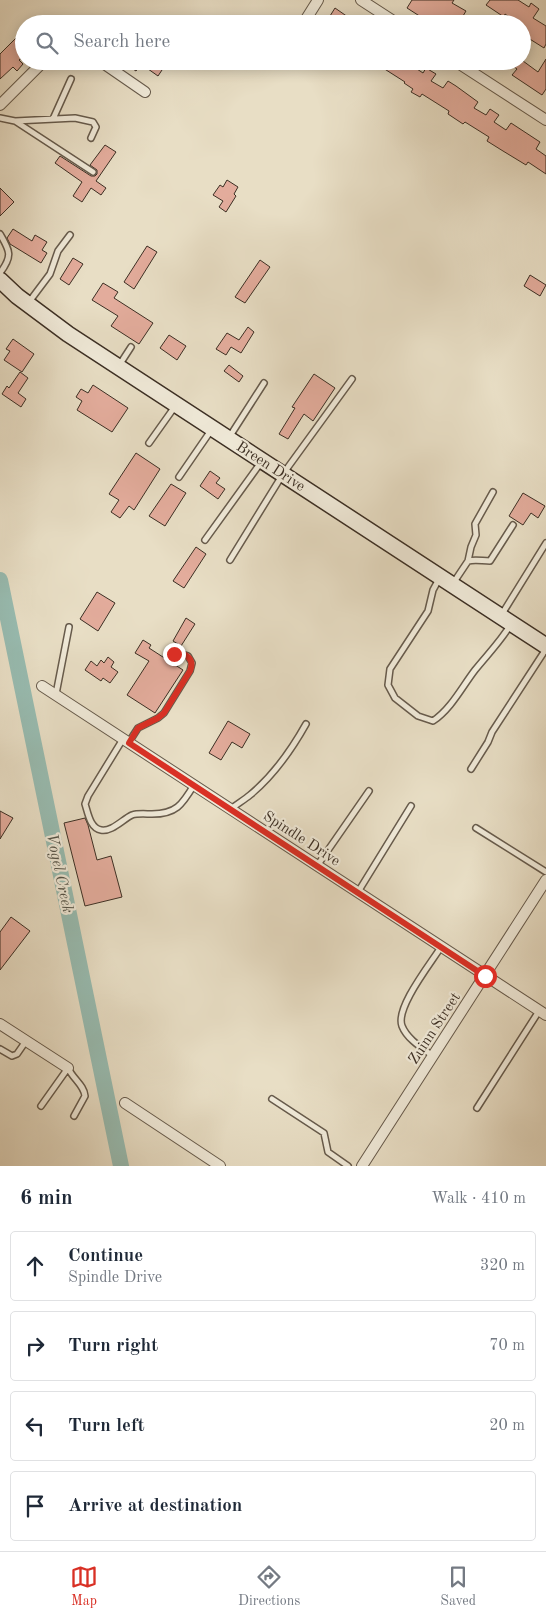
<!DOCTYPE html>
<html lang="en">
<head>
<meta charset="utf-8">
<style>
	:root { --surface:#fff; --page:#f6f6f7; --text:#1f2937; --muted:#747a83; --line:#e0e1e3; --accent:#d93025 }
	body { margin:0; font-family:"Old Standard TT",serif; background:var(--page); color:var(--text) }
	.stop { position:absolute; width:15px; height:15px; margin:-11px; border:4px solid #d93025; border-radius:50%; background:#fff }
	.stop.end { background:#d93025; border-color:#fff; box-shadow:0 1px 5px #0008 }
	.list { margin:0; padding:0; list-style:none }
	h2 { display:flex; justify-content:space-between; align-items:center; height:65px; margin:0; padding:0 20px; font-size:21px }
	h2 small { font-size:16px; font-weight:400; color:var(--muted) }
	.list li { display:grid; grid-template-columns:32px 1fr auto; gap:15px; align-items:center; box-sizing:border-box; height:70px; margin:0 10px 10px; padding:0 10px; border:1px solid var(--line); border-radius:5px }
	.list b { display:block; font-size:19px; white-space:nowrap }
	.list p { margin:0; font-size:16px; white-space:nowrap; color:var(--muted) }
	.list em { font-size:16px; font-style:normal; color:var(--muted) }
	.icon { flex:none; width:28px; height:28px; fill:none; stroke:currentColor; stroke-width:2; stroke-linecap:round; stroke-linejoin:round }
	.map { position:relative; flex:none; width:546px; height:1166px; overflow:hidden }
	.search { position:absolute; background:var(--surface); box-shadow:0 2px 12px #0003; left:15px; right:15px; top:15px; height:55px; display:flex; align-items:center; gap:12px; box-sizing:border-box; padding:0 18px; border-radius:28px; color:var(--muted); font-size:19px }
	.sheet { height:385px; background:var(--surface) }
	nav { display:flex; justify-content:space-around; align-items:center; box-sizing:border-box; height:70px; border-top:1px solid var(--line); background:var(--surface); font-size:14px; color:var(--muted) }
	nav a { display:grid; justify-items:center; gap:2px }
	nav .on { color:var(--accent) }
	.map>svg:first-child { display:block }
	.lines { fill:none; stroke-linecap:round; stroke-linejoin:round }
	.river { stroke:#98bcb1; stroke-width:16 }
	.building { fill:#e3ac9c; stroke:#3c2f24 }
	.lane-casing { stroke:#675b4c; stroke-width:8 }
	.street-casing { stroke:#675b4c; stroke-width:12 }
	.secondary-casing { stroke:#3c2f24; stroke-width:18 }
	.lane { stroke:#f0ead9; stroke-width:5 }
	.street { stroke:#f0ead9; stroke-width:10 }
	.secondary { stroke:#f0ead9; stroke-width:15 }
	.route { stroke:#d93025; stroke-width:6 }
	.labels { text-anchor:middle; stroke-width:4.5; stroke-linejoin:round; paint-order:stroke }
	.street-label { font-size:15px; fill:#3c2f24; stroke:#f0ead9 }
	.water-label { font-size:16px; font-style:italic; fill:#535247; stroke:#f0ead9 }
</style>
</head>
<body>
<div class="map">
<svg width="546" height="1166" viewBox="0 0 546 1166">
	<rect width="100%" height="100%" fill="#e8dec5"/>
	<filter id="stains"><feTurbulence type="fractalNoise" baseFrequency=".004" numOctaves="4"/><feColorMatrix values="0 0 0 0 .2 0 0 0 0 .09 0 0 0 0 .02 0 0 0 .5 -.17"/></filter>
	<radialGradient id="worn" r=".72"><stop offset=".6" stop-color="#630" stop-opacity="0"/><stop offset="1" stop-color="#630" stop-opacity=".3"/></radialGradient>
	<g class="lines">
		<!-- river -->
		<path class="river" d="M0 580 121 1166"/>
	</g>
	<!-- building -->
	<path class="building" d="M412 0H454L452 3 466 11 463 16 476 24H454L443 16 438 24H432L407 8Z
		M490 0H518L529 7 531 3 539 9 533 18 546 26V44L544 48 525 36 526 35 522 32V24H519L505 14 504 17 486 5Z
		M335 8 358 24H325Z
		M24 30V56L19 60 23 64 17 71 13 67 0 79V54Z
		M546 59V89L542 95 512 75 517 69 506 61H523L538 72Z
		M121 61H168L158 76 141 64 136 71Z
		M372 61H413L411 65 423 73 426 68 436 74 431 81 443 88 448 81 456 86 478 102 474 108 486 115 490 109 499 115 494 122 506 130 511 123 540 142 536 149 546 156V174L528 162 526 165 503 151 487 141 489 137 465 122 463 124 448 114 449 111 422 94 420 97 411 92 413 89 404 83 405 82Z
		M105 145 116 152 96 181 106 188 101 195 91 188 82 202 73 196 82 182 55 163 60 156 91 176H95L97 174V170L90 165Z
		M227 180 238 187 234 194 236 196 226 212 219 207 223 201 213 195 220 185 223 187Z
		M0 188 14 202 0 216Z
		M13 229 32 241 35 235 47 242 42 250 47 253 41 263 10 244 7 238Z
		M147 246 157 252 134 289 124 282Z
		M73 258 83 264 69 285 60 279Z
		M260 260 270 267 245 303 235 297Z
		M530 275 546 285 540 296 524 286Z
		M103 283 118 292 114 298 153 323 139 344 111 326 118 316 92 300Z
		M248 327 254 332 241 353 231 347 226 355 216 349 227 333 239 340Z
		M169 335 186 346 177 360 160 348Z
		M13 339 34 354 22 372 4 360 10 351 6 349Z
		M229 365 243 376 239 382 224 371Z
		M20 372 28 378 18 393 26 399 21 407 2 394 7 386 9 388Z
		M314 374 335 388 313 421 304 414 288 439 279 434 295 408 292 407Z
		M93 385 128 408 112 432 77 410 82 401 76 397 81 389 88 393Z
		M136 453 160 469 134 510 129 506 120 518 111 512 119 500 109 494Z
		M210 471 220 478 216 483 225 489 218 499 200 486Z
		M171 484 186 493 165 526 149 516Z
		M523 493 545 506 538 518 531 513 523 525 509 516Z
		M196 547 206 554 184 588 173 581Z
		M97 592 115 603 98 631 80 619Z
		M186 618 195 624 181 646 173 641Z
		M143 640 151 645 149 648 183 670 155 713 127 695 149 661 135 653Z
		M108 657 114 662 111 667 118 672 110 683 103 678 101 681 85 670 91 661 97 666 101 660 104 663Z
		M228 721 250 734 242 748 232 742 221 760 209 753Z
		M0 811 13 818 0 839Z
		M85 818 88 825 97 860 111 856 122 897 85 906 64 823Z
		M11 917 30 931 0 970V932Z"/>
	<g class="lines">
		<defs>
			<path id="lane" d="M0 118 15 121 93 172
				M53 119 71 79
				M15 121 75 118 93 122 96 127 91 138
				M0 234C10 251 13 256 0 273
				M29 302 50 274 58 251 70 235
				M120 364 131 347
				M230 436 264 383
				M149 443 176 405
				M179 477 212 429
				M205 540 262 461
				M230 560 283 474 352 379
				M468 561 471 547 476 535 475 524 493 492
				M439 579 433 590 428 611 390 669 388 685 395 698 418 716 433 721C451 709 462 687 475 670 487 655 501 641 511 624
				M454 582 468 561C476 559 482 561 490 561L513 525
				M502 614 546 543
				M56 694 69 627
				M123 739 88 796 85 804C88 813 90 828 101 830 112 832 123 819 132 815 138 813 146 814 152 814 176 814 182 805 194 785
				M129 742 138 728 158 718 164 713 190 671 192 663 188 656 179 653 170 657
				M471 769 488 742 492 732 546 649
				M231 809C237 804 244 800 250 795 273 776 292 749 306 724
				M476 828 546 872
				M317 866 369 791
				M358 892 411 806
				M0 1049 12 1056 17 1054 26 1041
				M433 1056C422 1048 407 1039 402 1026 395 1008 431 963 441 947
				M272 1099 324 1133 328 1152 348 1166
				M41 1106 68 1068C73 1079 84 1085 85 1096L74 1116
				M477 1108 539 1011"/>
			<path id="street" d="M361 0 398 24
				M303 24 318 0
				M100 61 145 92
				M455 61 546 120
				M0 105 44 61
				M42 686 546 1015
				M0 1024 68 1068
				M125 1103 220 1166
				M362 1166 546 880"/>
			<path id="secondary" d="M0 280 17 296 68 334 546 646"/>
		</defs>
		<!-- lane casing -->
		<use href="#lane" class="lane-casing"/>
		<!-- street casing -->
		<use href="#street" class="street-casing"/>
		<!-- secondary casing -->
		<use href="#secondary" class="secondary-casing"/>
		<!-- lane -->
		<use href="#lane" class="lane"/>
		<!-- street -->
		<use href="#street" class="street"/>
		<!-- secondary -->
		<use href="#secondary" class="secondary"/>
	</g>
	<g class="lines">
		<!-- route -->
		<path class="route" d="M174 654C186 652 195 659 190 671L164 713 158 718 138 728 129 743 485 976"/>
	</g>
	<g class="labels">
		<!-- street labels -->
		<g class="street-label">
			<text transform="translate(271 466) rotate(33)" y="5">Breen Drive</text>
			<text transform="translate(302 838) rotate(33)" y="5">Spindle Drive</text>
			<text transform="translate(434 1028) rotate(-57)" y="5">Zuinn Street</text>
		</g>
		<!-- water labels -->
		<g class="water-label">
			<text transform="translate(61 873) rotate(78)" y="6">Vogel Creek</text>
		</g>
	</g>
	<rect width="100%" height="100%" filter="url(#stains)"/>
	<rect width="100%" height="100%" fill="url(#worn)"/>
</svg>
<div class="stop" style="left:485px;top:976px"></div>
<div class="stop end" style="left:174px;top:654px"></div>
<div class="search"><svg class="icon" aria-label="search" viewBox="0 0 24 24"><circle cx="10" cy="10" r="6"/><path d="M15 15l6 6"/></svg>Search here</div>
</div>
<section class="sheet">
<h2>6 min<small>Walk · 410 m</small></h2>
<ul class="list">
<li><svg class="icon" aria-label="ahead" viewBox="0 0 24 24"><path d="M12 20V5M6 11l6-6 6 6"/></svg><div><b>Continue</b><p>Spindle Drive</p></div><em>320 m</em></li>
<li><svg class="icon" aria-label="right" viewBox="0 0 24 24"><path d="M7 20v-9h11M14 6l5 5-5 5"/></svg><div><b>Turn right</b></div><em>70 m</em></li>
<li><svg class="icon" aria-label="left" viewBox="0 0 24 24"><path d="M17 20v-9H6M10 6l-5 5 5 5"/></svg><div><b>Turn left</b></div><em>20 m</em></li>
<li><svg class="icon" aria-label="arrive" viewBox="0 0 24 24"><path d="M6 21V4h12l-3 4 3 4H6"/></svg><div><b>Arrive at destination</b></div></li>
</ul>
</section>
<nav>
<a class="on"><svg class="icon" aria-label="map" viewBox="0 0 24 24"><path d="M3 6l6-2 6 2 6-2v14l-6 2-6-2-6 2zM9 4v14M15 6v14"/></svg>Map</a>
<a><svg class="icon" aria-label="directions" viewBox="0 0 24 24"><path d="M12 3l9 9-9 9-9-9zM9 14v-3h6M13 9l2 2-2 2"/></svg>Directions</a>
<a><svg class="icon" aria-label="saved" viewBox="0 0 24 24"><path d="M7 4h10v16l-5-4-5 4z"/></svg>Saved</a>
</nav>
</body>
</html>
